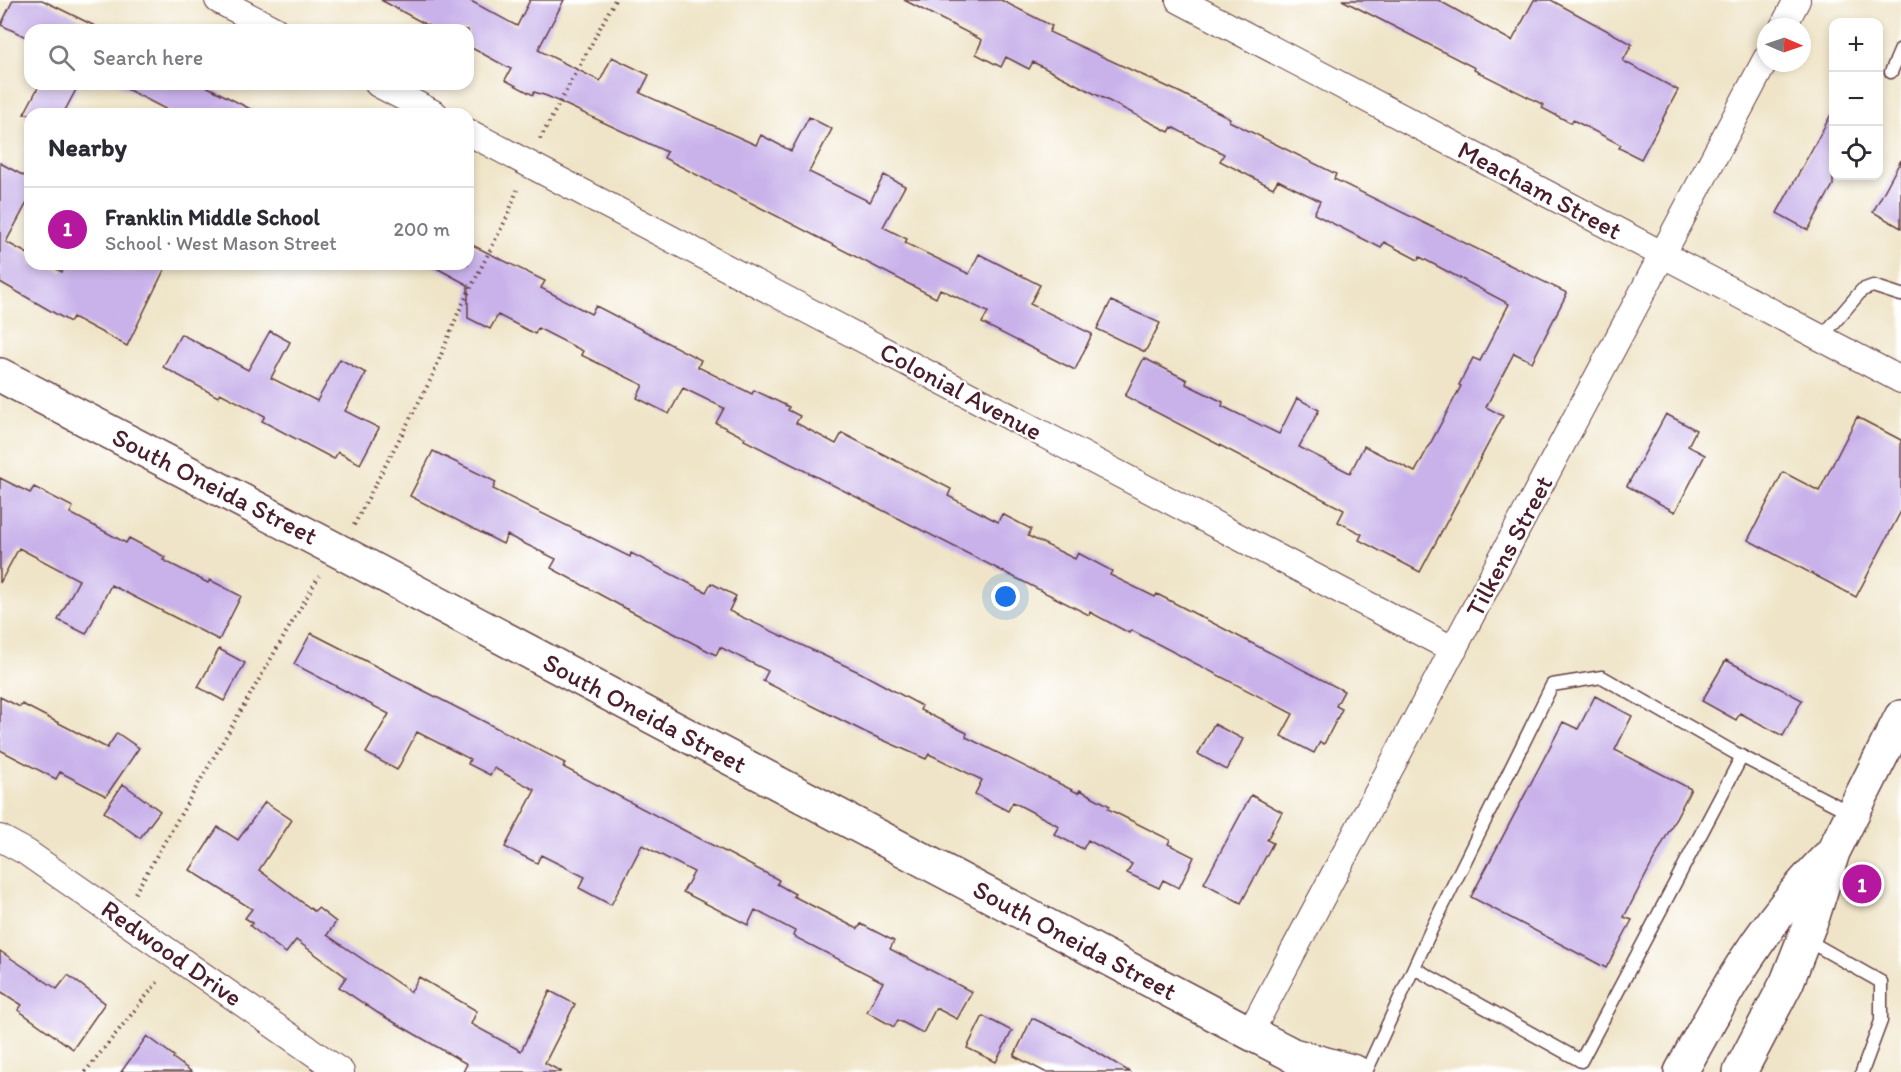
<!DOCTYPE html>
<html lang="en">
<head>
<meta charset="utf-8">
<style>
	:root { --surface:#fff; --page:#f7f7f7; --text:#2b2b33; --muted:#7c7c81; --line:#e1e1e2; --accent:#b5179e }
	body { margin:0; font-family:Itim,sans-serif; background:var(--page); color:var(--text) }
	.controls { position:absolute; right:18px; top:18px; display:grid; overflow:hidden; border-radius:12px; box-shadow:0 3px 9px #0003 }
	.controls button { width:54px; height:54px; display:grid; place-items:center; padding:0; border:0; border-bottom:2px solid var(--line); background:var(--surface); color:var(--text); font:30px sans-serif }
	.compass { position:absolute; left:1757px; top:18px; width:54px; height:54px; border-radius:50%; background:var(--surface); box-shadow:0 3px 9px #0003; rotate:92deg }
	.you { position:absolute; left:1006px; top:597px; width:21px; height:21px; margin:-15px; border:4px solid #fff; border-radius:50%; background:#1a73e8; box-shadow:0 0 0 9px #1a73e833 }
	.badge { display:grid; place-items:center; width:39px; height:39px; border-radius:50%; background:var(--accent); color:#fff; font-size:20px; font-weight:700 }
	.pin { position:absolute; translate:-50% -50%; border:3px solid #fff; box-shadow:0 2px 6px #0006 }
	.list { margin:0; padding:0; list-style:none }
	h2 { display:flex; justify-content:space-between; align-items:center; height:78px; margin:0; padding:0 24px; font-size:26px }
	h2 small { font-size:20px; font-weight:400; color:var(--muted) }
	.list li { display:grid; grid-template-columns:39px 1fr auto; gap:18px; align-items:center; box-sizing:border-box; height:84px; padding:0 24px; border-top:2px solid var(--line) }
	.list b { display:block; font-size:22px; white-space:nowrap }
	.list p { margin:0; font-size:20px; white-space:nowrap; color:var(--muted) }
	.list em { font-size:20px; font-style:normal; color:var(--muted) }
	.icon { flex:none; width:33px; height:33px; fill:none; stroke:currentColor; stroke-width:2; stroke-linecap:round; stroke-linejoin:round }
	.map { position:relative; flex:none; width:1901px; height:1072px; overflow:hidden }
	.search { position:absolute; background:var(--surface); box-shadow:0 3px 9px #0003; left:24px; top:24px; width:450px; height:66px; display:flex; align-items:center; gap:15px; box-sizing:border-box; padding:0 21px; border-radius:18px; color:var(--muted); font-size:22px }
	.panel { position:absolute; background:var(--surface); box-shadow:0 3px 9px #0003; left:24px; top:108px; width:450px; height:162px; border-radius:18px }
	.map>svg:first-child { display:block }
	.building { fill:#c9b2ea }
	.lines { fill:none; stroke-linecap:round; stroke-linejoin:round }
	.lane-casing { stroke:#633d42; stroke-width:15 }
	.street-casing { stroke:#633d42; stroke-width:28 }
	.secondary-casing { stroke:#633d42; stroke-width:36 }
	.primary-casing { stroke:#633d42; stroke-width:36 }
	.path { stroke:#633d42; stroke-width:4; stroke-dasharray:1.5 4.5; stroke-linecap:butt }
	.lane { stroke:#fff; stroke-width:12 }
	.street { stroke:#fff; stroke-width:26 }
	.secondary { stroke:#fff; stroke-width:33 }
	.primary { stroke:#fff; stroke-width:33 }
	.labels { text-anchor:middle; stroke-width:4.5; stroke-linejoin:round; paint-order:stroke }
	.street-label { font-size:26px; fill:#4a1f2b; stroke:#fff }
</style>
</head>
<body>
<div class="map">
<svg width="1901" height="1072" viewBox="0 0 1901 1072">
	<rect width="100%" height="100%" fill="#fff"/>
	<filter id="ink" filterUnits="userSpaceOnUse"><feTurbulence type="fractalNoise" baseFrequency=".0167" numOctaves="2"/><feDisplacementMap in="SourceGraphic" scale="12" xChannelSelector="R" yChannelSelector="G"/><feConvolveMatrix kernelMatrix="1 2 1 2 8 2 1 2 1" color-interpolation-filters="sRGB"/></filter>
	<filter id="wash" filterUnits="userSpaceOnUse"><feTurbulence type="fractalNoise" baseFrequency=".008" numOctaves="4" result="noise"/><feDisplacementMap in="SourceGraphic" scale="24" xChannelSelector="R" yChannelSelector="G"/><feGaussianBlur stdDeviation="1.35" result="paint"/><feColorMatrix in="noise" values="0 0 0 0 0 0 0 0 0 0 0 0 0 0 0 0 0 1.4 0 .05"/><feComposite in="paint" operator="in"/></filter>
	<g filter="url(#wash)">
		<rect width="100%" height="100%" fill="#efe4c7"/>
		<g id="blocks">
			<!-- building -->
			<path class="building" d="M13 0H42L103 30H30V39L1 25Z
				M381 0H469L517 26 530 0H564L538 50 600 81 612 57 649 75 640 93 756 145 761 135 791 151 809 117 832 129 809 172 870 202 884 175 905 186 883 227 907 239 905 243 969 274 979 254 1040 285 1030 304 1092 334 1075 370 982 323 988 312 940 289 936 298 664 158 667 152 547 96 534 92 533 95 505 80 511 69 468 46V30H436Z
				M904 0H1001L1052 26 1049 32 1181 93 1230 118 1229 121 1336 174 1334 179 1567 293 1532 362 1514 353 1486 407 1503 416 1420 572 1359 540 1362 534 1338 522 1344 510 1125 396 1144 358 1187 380 1186 384 1223 402 1222 406 1279 434 1297 398 1319 410 1299 447 1350 473 1364 446 1415 472 1461 386 1459 385 1473 358 1480 361 1509 304 1420 257 1418 260 1384 242 1381 248 1314 214 1320 201 1278 180 1273 188 1220 161 1224 154 1172 127 1169 132 1033 62 1029 69 1006 57 1001 67 976 54 982 40Z
				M1342 0H1438L1512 41 1534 0H1551L1632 44 1623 61 1678 90 1641 159 1619 148 1621 145 1573 120 1571 123 1542 108 1544 105 1474 70 1475 68Z
				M40 84H79L63 114H24Z
				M117 84H202L260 114H175Z
				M1833 111V185L1808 230 1777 213Z
				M1901 160V228L1873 212Z
				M0 163 30 179V197L6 242 30 255V264H47L62 272 66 264H167L127 346 73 317 70 322 0 282Z
				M468 243 545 281 541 288 591 314 596 306 701 360 698 367 752 394 754 390 789 407 788 410 800 416 796 423 836 444 842 433 951 489 948 496 998 522 1002 514 1031 529 1028 536 1075 559 1078 553 1112 571 1110 575 1155 597 1157 594 1344 691 1336 706 1342 709 1324 744 1320 742 1314 753 1281 736 1293 714 1131 630 1129 633 1090 612 1089 615 744 440 745 438 716 423 724 408 683 388 669 414 637 398 643 385 581 355 583 351 538 328 535 334 498 315 490 329 468 318V285L429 264H468Z
				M1111 301 1160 323 1145 352 1097 329Z
				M270 331 290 342 271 378 317 401 340 359 366 373 345 411 379 428 360 464 338 452 334 459 262 421 265 416 220 393 218 397 163 367 181 334 248 370Z
				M1666 414 1696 430 1688 446 1705 455 1675 512 1627 486Z
				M1857 417 1901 440V511L1856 597 1748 540 1783 472 1819 491Z
				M433 451 496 482 493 489 630 557 631 553 706 592 711 583 736 596 729 611 861 673 922 706 920 710 967 733 966 737 1078 793 1080 790 1110 806 1108 809 1170 840 1168 844 1194 857 1179 888 1163 880 1159 888 1127 873 1132 864 1088 840 1083 849 1054 834 1059 826 1013 802 1008 811 975 794 982 780 929 754 926 759 867 733 763 681 768 671 720 647 716 655 621 606 551 568 556 559 507 535 503 544 410 496Z
				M0 478 30 493 34 487 73 507 70 513 126 543 129 538 165 557 163 560 208 583 210 580 241 596 219 640 111 585 86 634 58 620 79 580 19 548 0 583Z
				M311 633 565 763 563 767 779 880 777 884 795 894 793 896 858 929 861 924 894 941 890 949 972 992 957 1019 936 1008 923 1033 898 1020 894 1027 867 1012 883 982 793 936 795 931 755 910 748 925 683 892 694 872 642 845 611 905 579 888 585 877 541 855 537 863 505 847 535 790 494 768 490 775 468 764 470 759 417 732 397 770 366 753 389 714 294 664Z
				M219 649 245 663 224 701 198 687Z
				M1726 660 1802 700 1783 736 1740 713 1736 720 1702 701Z
				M1595 696 1632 716 1615 750 1691 789 1624 917 1632 920 1606 968 1471 897 1563 722 1578 729Z
				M0 697 20 707 22 704 107 748 117 733 139 748 106 796 60 772 56 779 0 750Z
				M1214 724 1243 739 1227 770 1198 754Z
				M123 784 160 811 140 838 104 812Z
				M1251 795 1282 812 1267 840 1273 843 1241 903 1204 883Z
				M265 802 292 820 259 870 314 911 318 908 336 922 327 935 411 992 419 977 477 1011 471 1024 521 1051 550 991 575 1004 545 1063 562 1072H463L467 1064 378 1013 339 987 346 977 296 940 286 953 250 926 253 923 245 918 252 909 190 870 218 827 238 840Z
				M0 951 57 989 68 975 105 1003 73 1049 18 1010 22 1005 0 991Z
				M983 1016 1012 1031 996 1062 967 1048Z
				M1032 1018 1072 1037 1130 1072H1045L1014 1056Z
				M147 1036 174 1056 173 1058 192 1072H121Z"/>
		</g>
	</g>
	<g filter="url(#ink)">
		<use href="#blocks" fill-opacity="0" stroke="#633d42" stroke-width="1.5"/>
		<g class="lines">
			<defs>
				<path id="lane" d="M1891 72 1901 49
					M1821 338 1862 290 1873 286 1901 295
					M1805 939 1881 982V1021L1862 1072
					M1414 968 1581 1061 1742 756
					M1366 1072 1432 928 1552 685 1602 677 1735 753 1851 813"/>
				<path id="street" d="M218 0 275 30
					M1179 0 1901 380
					M1783 27 1797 0
					M378 84 435 114
					M468 132 1454 650
					M0 838 26 852 341 1072
					M1250 1033 1766 59"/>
				<path id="secondary" d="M0 375 335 549 1250 1033 1289 1053 1315 1072
					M1293 1055 1355 1072"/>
				<path id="primary" d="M1681 1072C1723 994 1764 921 1827 858
					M1740 1072 1787 982 1813 916 1833 852 1901 717"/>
			</defs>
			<!-- lane casing -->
			<use href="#lane" class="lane-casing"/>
			<!-- street casing -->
			<use href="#street" class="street-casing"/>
			<!-- secondary casing -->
			<use href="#secondary" class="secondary-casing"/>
			<!-- primary casing -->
			<use href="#primary" class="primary-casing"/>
			<!-- path -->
			<path class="path" d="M540 139 615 0
				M354 525 432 377 459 311 507 217 517 190
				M135 893 319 576
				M85 1072 160 979"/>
			<!-- lane -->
			<use href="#lane" class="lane"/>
			<!-- street -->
			<use href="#street" class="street"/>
			<!-- secondary -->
			<use href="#secondary" class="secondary"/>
			<!-- primary -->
			<use href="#primary" class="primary"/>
		</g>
	</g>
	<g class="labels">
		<!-- street labels -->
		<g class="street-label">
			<text transform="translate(1540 190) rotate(28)" y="9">Meacham Street</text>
			<text transform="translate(961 391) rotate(28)" y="9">Colonial Avenue</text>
			<text transform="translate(215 486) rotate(27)" y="9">South Oneida Street</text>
			<text transform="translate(1509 546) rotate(-62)" y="9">Tilkens Street</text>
			<text transform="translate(645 713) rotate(28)" y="9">South Oneida Street</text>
			<text transform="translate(1075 940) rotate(28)" y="9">South Oneida Street</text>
			<text transform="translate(172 953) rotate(35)" y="9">Redwood Drive</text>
		</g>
	</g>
</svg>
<div class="controls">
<button>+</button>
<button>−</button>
<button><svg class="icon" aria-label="locate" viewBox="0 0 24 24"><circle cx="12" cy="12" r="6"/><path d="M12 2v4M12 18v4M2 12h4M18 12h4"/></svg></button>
</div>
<svg class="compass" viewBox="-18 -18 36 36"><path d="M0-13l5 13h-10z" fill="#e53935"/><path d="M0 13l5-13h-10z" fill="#7c7c81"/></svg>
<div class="you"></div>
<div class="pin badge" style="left:1862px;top:884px">1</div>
<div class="search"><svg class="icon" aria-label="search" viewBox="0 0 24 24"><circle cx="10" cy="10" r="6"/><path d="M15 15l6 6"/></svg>Search here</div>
<section class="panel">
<h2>Nearby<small></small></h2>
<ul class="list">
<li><span class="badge">1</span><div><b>Franklin Middle School</b><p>School · West Mason Street</p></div><em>200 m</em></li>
</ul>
</section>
</div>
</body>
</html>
